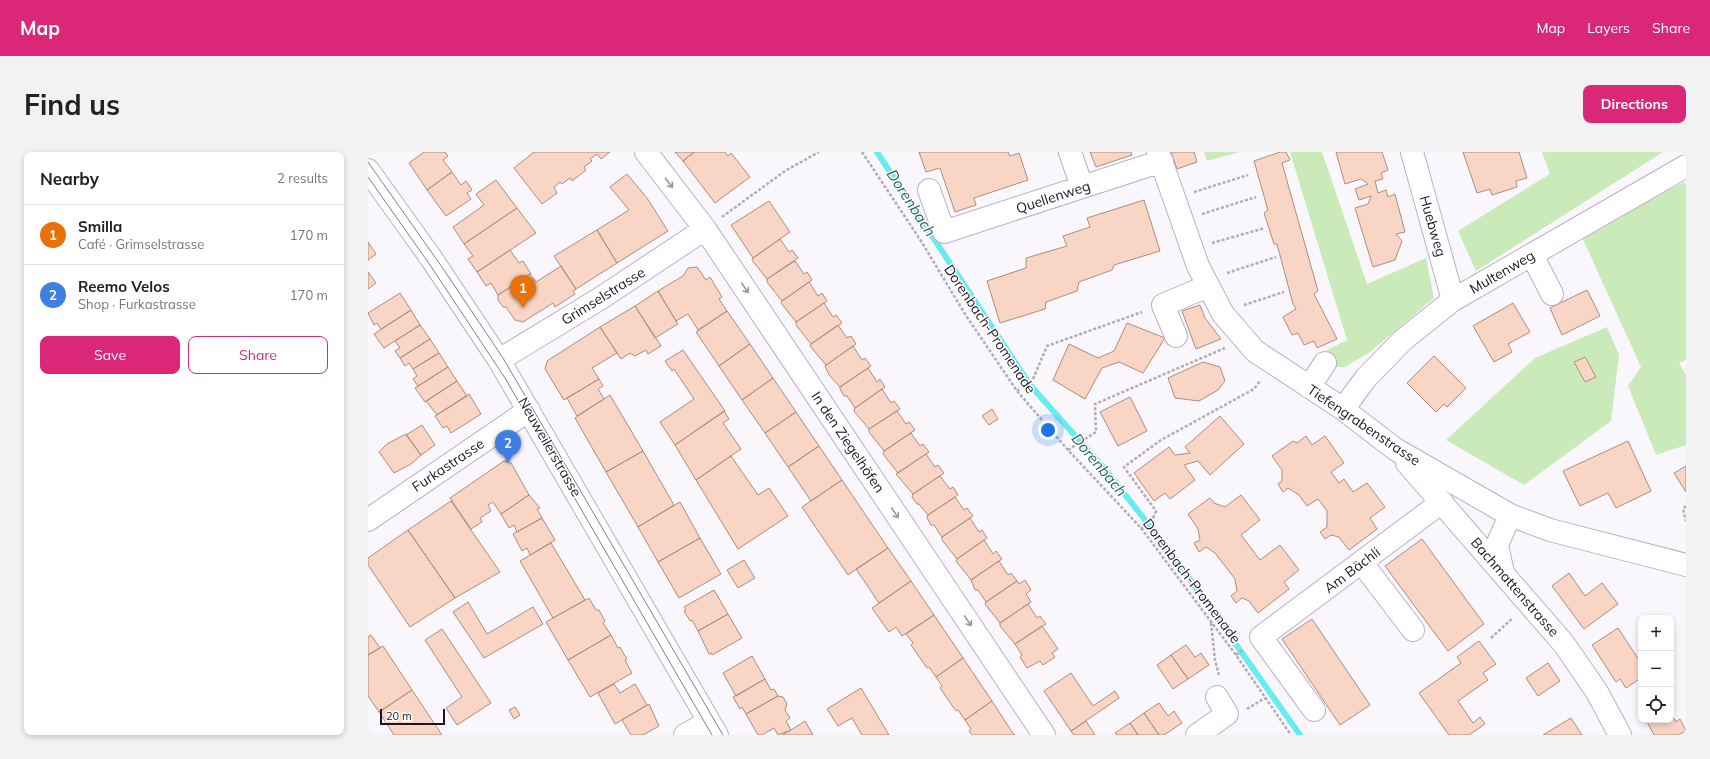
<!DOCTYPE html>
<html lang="en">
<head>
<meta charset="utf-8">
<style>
	:root { --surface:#fff; --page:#f2f2f2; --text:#202124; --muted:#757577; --line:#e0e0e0; --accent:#db2777 }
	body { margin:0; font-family:Mulish,sans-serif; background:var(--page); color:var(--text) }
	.controls { position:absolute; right:12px; bottom:12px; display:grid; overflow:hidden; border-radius:8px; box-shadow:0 2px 6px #0003 }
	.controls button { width:36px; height:36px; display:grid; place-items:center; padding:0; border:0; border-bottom:1px solid var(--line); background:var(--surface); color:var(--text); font:20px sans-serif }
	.scale { position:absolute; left:12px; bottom:10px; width:65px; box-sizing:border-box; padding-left:4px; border:2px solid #1b1620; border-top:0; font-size:11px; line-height:14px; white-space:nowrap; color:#1b1620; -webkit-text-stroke:3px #fff; paint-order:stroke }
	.you { position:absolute; left:680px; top:278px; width:14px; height:14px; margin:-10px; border:3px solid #fff; border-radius:50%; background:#1a73e8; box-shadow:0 0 0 6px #1a73e833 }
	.badge { display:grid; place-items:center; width:26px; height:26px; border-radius:50%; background:var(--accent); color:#fff; font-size:13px; font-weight:700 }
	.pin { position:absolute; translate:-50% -33px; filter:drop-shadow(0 1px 2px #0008) }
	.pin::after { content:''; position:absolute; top:21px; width:14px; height:12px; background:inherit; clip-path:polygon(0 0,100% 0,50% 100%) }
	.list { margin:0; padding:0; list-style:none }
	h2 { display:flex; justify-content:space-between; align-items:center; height:52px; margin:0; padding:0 16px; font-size:17px }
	h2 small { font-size:13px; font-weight:400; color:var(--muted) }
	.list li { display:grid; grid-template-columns:26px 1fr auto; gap:12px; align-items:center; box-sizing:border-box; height:60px; padding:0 16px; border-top:1px solid var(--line) }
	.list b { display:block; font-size:15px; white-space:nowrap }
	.list p { margin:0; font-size:13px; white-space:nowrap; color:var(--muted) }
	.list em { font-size:13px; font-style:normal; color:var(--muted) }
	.actions { display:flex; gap:8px; padding:12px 16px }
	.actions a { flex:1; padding:9px 0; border:1px solid var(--accent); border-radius:8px; text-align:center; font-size:14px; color:var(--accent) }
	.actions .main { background:var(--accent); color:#fff }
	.icon { flex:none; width:22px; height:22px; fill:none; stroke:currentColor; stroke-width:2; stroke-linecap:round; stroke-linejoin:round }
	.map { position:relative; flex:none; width:1318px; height:583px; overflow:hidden; border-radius:8px }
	header { display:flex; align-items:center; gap:24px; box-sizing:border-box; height:56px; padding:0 20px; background:var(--accent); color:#fff }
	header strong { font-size:19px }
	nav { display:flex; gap:22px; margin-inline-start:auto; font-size:14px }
	.intro { display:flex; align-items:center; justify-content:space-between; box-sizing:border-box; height:96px; padding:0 24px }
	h1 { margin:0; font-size:28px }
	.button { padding:10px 18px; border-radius:8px; background:var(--accent); color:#fff; font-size:14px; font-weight:700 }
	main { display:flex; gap:24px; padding:0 24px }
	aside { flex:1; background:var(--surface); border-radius:8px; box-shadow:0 2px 6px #0003 }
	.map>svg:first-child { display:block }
	.green { fill:#caeab9 }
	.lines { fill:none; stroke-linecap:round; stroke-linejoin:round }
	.stream { stroke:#67ecef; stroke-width:6 }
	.building { fill:#f8d5c4; stroke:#ad8d7d }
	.minor-casing { stroke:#bcaecc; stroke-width:24 }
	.path { stroke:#b0acb3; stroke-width:2.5; stroke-dasharray:3 2; stroke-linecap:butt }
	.minor { stroke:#fff; stroke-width:22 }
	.tram { stroke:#827e86; stroke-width:1 }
	.path-bridge { stroke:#b0acb3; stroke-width:2.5; stroke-dasharray:3 2; stroke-linecap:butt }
	.oneway { stroke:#98969b }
	.labels { text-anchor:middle; stroke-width:3; stroke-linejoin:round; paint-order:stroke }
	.street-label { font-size:14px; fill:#1b1620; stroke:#fff }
	.water-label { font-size:15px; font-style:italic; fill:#296162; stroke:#fff }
</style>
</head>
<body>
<header>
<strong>Map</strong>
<nav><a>Map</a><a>Layers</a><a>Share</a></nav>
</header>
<div class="intro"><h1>Find us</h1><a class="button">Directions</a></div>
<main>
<aside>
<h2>Nearby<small>2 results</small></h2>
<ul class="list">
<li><span class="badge" style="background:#e8710a">1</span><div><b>Smilla</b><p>Café · Grimselstrasse</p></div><em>170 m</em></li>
<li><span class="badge" style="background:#3f7fe0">2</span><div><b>Reemo Velos</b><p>Shop · Furkastrasse</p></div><em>170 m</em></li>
</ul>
<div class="actions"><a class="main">Save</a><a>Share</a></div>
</aside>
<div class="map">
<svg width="1318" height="583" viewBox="0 0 1318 583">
	<rect width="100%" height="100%" fill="#f9f6fc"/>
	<!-- green -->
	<path class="green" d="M836 0H872L839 9Z
		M922 0H954L999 132 1058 106 1066 146 1002 200 977 215H966L959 198 979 188Z
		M1174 0H1295L1108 119 1090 79 1182 22Z
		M1316 30 1318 34V208L1311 211 1318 223V293L1288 303 1260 234 1273 215 1213 83Z
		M1239 175 1251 203 1243 269 1156 333 1078 288 1167 206Z"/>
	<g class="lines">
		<!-- stream -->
		<path class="stream" d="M509 0 662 233 736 316 804 402 932 583"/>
	</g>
	<!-- building -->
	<path class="building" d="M56 0H77L80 4 75 8 84 20 59 38 41 11Z
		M166 0H242L233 7 229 2 222 7 224 9 216 15 218 18 204 29 202 26 194 32 192 30 186 35 189 41 174 52 146 16Z
		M307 0H326L315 9Z
		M326 0H357L360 4 363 1 382 25 347 51 315 9Z
		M551 0H640L642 4 651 1 660 28 606 46 608 53 587 60 572 16 558 20Z
		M722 0H763L764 3 728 15Z
		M803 0H826L829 10 809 17Z
		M912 0H918L922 8 914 11 950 139 946 142 969 187 949 196 946 189 936 193 930 181 924 183 915 165 928 157 925 152 909 92H906L896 61 900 58 886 9Z
		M968 0H1014L1020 18 1013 21 1015 27 1007 29 1010 41 1018 38 1020 45 1027 42 1037 80 1028 82 1034 89 1027 108 1005 115 987 56 1000 52 1003 44 991 48 987 37 1000 32 993 27 977 32Z
		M1095 0H1151L1159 26 1148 29 1149 35 1124 43 1122 37 1109 41Z
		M84 20 93 33 98 29 104 38 99 41 103 47 78 64 59 38Z
		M259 22 279 46 300 79 249 111 229 78 261 58 242 35Z
		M128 28 149 56 96 92 85 75 116 53 108 42Z
		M776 48 792 99 746 113 744 118 711 130 709 139 678 150 677 157 632 171 619 129 658 116V106L699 94 695 84 722 75 719 66Z
		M401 49 422 80 385 106 363 73Z
		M149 56 168 81 109 120 100 107 105 104 96 92Z
		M229 78 249 111 208 137 186 104Z
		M412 87 421 100 424 98 430 106 399 127 384 108 385 106Z
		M0 90 8 102 0 108Z
		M142 98 151 111 155 109 163 122 130 143 123 131 118 134 109 120Z
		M427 109 436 122 439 120 444 128 414 149 399 130V127Z
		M193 114 208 137 205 139 207 142 187 155 185 151 155 170 147 168 138 155H135L130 148V143L162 122 168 130Z
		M329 115 338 128 342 125 354 145 351 147 359 159 330 178 320 162 308 169 290 139 315 124 320 116Z
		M0 120 8 131 0 137Z
		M441 130 450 144 454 141 459 149 428 170 413 151 414 149Z
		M1219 138 1232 164 1194 183 1182 156Z
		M290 139 310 172 287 186 267 154Z
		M32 141 43 158 13 177 9 171 6 173 0 161Z
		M456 151 465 165 468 163 474 171 443 192 428 173V170Z
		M1145 151 1162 180 1140 192 1144 200 1126 210 1105 174Z
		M832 153 837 166 853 187 828 197 814 159Z
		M267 154 293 194 280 202 278 198 267 204 262 201 253 207 232 175Z
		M43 158 52 173 16 196 6 182Z
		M359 159 382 192 351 214 328 180Z
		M759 171 797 186 775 221 751 210 734 216 717 247 685 228 701 192 730 206 746 199Z
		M52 173 62 187 32 206 27 199 32 196 27 189Z
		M470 173 479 186 483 184 488 192 458 213 442 194 443 192Z
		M232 175 249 201 224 216 231 227 196 248 177 217 179 209Z
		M62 187 71 201 45 217 41 211 37 214 32 206Z
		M382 192 405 226 374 248 351 214Z
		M485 194 494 208 497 206 503 214 472 235 461 223 457 214Z
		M315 198 357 259 307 293 292 270 326 247 306 217 304 219 297 209Z
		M71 201 80 215 50 234 45 227 49 224 45 217Z
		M1066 204 1098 236 1079 255 1076 252 1068 260 1039 231Z
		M1217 205 1228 225 1217 230 1206 210Z
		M835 210 852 215 857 229 850 238 831 249 807 246 800 226Z
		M80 215 89 229 57 250 47 236Z
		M500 216 509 230 512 227 517 235 487 256 479 244H476L472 237V235Z
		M405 226 428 260 397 281 374 248Z
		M231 227 235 234 230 237 236 247 209 264 199 246Z
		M89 229 99 244 69 263 58 249Z
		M514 237 523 251 526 249 532 257 501 277 486 259 487 256Z
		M101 242 113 262 83 281 79 274 75 276 67 264Z
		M242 243 275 299 238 320 207 266Z
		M762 245 779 279 750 294 732 260Z
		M624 257 630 267 621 273 614 264Z
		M356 259 361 267 355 271 373 297 328 328 307 293Z
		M529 259 538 272 541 270 547 278 516 299 501 280V277Z
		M428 260 451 294 420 315 397 281Z
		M852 264 876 292 842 323 830 309 816 313 827 328 802 347 797 341 786 349 766 321 801 295 807 303 822 301 817 295Z
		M54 273 67 293 53 303 38 283Z
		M543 281 552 294 555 292 561 300 530 321 515 302 516 299Z
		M38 282 53 303 43 312 26 321 11 300 19 292Z
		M938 284 944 293 957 284 976 311 963 320 971 331 976 327 985 340 999 331 1017 355 1002 366 1009 377 981 398 971 385 963 383 957 387 952 380 959 375V359L950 347 939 354 931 343 920 336 915 340 910 332 914 329V318L904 304 925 289 929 291Z
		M1260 289 1283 339 1248 356 1240 341 1212 354 1195 319Z
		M451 294 474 328 443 349 420 315Z
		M275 299 306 353 270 375 238 320Z
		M558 302 567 315 570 313 576 321 545 342 528 322Z
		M363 304 390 343 401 336 420 364 370 397 328 328Z
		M136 309 143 311 161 343 133 362 125 350 120 353 123 359 112 366 114 370 103 377 82 346Z
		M1318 314V340L1306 321Z
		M572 324 582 337 585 335 590 343 560 363 551 352H549L544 345 545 342Z
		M474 328 520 396 480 423 434 355Z
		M161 343 172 356 169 357 174 366 149 380 146 373 141 376 133 362Z
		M873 343 892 368 873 383 892 408 912 393 931 418 916 430 921 437 890 461 881 449 874 446 868 451 863 444 869 439 867 427 847 401 838 395 831 400 826 391 832 388 830 377 820 362 842 346 846 351 857 355Z
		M587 345 596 358 599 356 605 364 574 385 566 373H563L559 366 560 363Z
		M83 349 132 420 87 446 40 378Z
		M312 350 332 386 290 410 270 375Z
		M174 366 187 388 162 403 159 396 154 399 145 382Z
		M602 366 611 380 614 378 619 386 589 407 574 388V385Z
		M40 378 87 446 42 475 0 413V406Z
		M332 386 353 422 311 446 290 410Z
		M1054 387 1116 472 1080 499 1017 414Z
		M616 388 625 402 628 399 634 407 603 428 588 409 589 407Z
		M183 391 217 448 185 466 152 409Z
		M520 396 543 429 511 451 488 417Z
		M376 408 387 426 370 436 359 418Z
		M631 409 640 423 643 421 649 429 618 450 610 438H607L603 428Z
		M1201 421 1217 444 1234 431 1250 452 1216 477 1184 434Z
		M657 428 663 438 658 442 663 450 632 471 617 452 618 450 649 429 651 432Z
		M543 429 566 463 534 484 528 475 521 480 504 456Z
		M346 438 360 462 330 479 324 468 322 469 316 459 318 458 316 455Z
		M221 446 228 458H231L237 469 235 471 243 483 200 508 178 470Z
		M100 450 119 482 165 455 175 472 116 506 85 460Z
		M660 452 669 466 672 464 678 472 647 492 632 474V471Z
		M360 462 374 486 344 503 343 501 341 502 330 479Z
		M566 463 595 506 568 525 561 515 559 516 543 493 545 491 538 482Z
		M944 467 1002 553 972 573 914 487Z
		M674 474 690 497 684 501 687 505 675 513 672 509 659 516 652 505 654 503 647 492Z
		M1250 476 1273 511V526L1258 536 1252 527 1248 530 1224 493Z
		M74 477 123 551 89 573 78 556 94 545 57 488Z
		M3 483 12 496 0 503V485Z
		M243 483 250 496 252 495 257 504 259 506 257 508 264 521 222 545 200 508Z
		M1111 489 1128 512 1115 521 1120 528 1090 549 1105 571 1112 565 1117 572 1101 583H1081L1051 541 1093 511 1089 505Z
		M818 493 827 505 833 501 841 513 820 527 803 503Z
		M15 494 44 538 11 560 0 544V503Z
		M803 503 820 527 805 537 789 513Z
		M384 504 397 527 368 544 355 521Z
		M595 506 624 549 597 568 590 558 588 559 572 536 574 534 568 525Z
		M1180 511 1192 529 1170 544 1158 526Z
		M703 521 725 554 747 539 751 546 703 579 676 539Z
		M397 527 403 538 406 537 410 544 378 562 374 555 372 557 365 545Z
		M246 532 252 541 267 532 279 553 247 572 230 541Z
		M493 536 521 583H494L484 566 470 574 459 557Z
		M44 538 74 583H26L11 560Z
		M410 544 415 545 419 552 417 558 422 566 418 569 423 578 410 583 406 576 394 583H390L378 562Z
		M624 549 644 580 647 583H604L601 579 603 577 597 568Z
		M791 551 800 564 806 559 814 571 796 583H791L776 561Z
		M281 552 291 574 275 583H263L254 568Z
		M147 555 152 563 146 567 141 558Z
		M776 561 791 583H770L762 571Z
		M1303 561 1308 570 1312 567 1318 579 1310 583H1286L1278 568H1303Z
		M1203 566 1214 583H1175Z
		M437 569 445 583H414L423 578Z
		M718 569 727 583H706L703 579Z
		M762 571 770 583H749L747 581Z"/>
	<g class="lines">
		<defs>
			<path id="minor" d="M278 0 337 77 676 583
				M702 0 714 35
				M790 0 830 114 855 162 887 199 975 257 1027 297 1142 363 1182 378 1318 413
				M1044 0 1085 148
				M0 18 63 106 131 208 349 583
				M561 38 576 80 794 9
				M1164 103 1184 142
				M808 184 795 153 840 134
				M131 208 233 146 337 77
				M941 235 957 211
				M975 257 998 226 1035 188 1085 148 1318 14
				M1039 311 1196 492 1229 540 1252 583
				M0 368 161 258
				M994 411 1045 478
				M1135 421 1129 393 1142 363
				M946 558 893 485 1074 350
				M317 583 341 570
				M829 583 859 562 849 545"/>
		</defs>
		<!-- minor casing -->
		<use href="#minor" class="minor-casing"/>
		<!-- path -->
		<path class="path" d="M494 0 553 89 597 162 649 239 700 298 773 376 868 503 923 583
			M826 40 880 23
			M834 62 888 45
			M354 65 417 19 451 0
			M844 91 897 76
			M859 121 908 105
			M876 153 916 140
			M649 239 665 227 679 194 774 160
			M700 298 728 280 727 252 857 196
			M1318 354 1315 357 1318 369
			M785 366 788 359 756 315 793 288 886 237 892 229
			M843 471 847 508 851 523
			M1123 486 1145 466
			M868 503 875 498
			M879 557 897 546"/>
		<!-- minor -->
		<use href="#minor" class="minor"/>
		<!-- tram -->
		<path class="tram" d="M0 10 76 118 135 206 355 583
			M0 25 62 113 137 226 344 583"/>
		<!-- path-bridge -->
		<path class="path-bridge" d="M773 377 785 366"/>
	</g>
	<!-- one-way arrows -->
	<defs><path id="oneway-shaft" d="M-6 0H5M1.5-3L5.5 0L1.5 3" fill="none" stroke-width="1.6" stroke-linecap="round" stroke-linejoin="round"/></defs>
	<g class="oneway">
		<use href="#oneway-shaft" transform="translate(301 31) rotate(52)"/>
		<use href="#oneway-shaft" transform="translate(377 136) rotate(56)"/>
		<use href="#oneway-shaft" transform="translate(527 361) rotate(56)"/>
		<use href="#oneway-shaft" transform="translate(600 469) rotate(56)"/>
	</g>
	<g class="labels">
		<!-- street labels -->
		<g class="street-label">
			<text transform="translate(685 45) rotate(-18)" y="5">Quellenweg</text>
			<text transform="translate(1065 74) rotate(74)" y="5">Huebweg</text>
			<text transform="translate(1134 120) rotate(-30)" y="5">Multenweg</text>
			<text transform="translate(235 144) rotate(-32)" y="5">Grimselstrasse</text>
			<text transform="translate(622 177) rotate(56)" y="5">Dorenbach-Promenade</text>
			<text transform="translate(996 273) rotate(34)" y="5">Tiefengrabenstrasse</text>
			<text transform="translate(480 290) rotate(56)" y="5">In den Ziegelhöfen</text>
			<text transform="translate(182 295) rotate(60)" y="5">Neuweilerstrasse</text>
			<text transform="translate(80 313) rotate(-34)" y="5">Furkastrasse</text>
			<text transform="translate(984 418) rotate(-37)" y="5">Am Bächli</text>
			<text transform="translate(824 429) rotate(53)" y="5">Dorenbach-Promenade</text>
			<text transform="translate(1147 435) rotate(49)" y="5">Bachmattenstrasse</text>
		</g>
		<!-- water labels -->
		<g class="water-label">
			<text transform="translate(543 51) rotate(57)" y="5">Dorenbach</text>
			<text transform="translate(731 313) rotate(50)" y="5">Dorenbach</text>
		</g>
	</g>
</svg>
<div class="controls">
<button>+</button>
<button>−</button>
<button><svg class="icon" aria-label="locate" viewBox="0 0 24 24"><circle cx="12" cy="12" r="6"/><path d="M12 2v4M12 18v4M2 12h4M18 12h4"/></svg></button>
</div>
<div class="scale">20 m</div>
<div class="you"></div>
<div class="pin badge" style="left:155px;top:156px;background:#e8710a">1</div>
<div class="pin badge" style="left:140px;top:311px;background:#3f7fe0">2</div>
</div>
</main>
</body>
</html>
